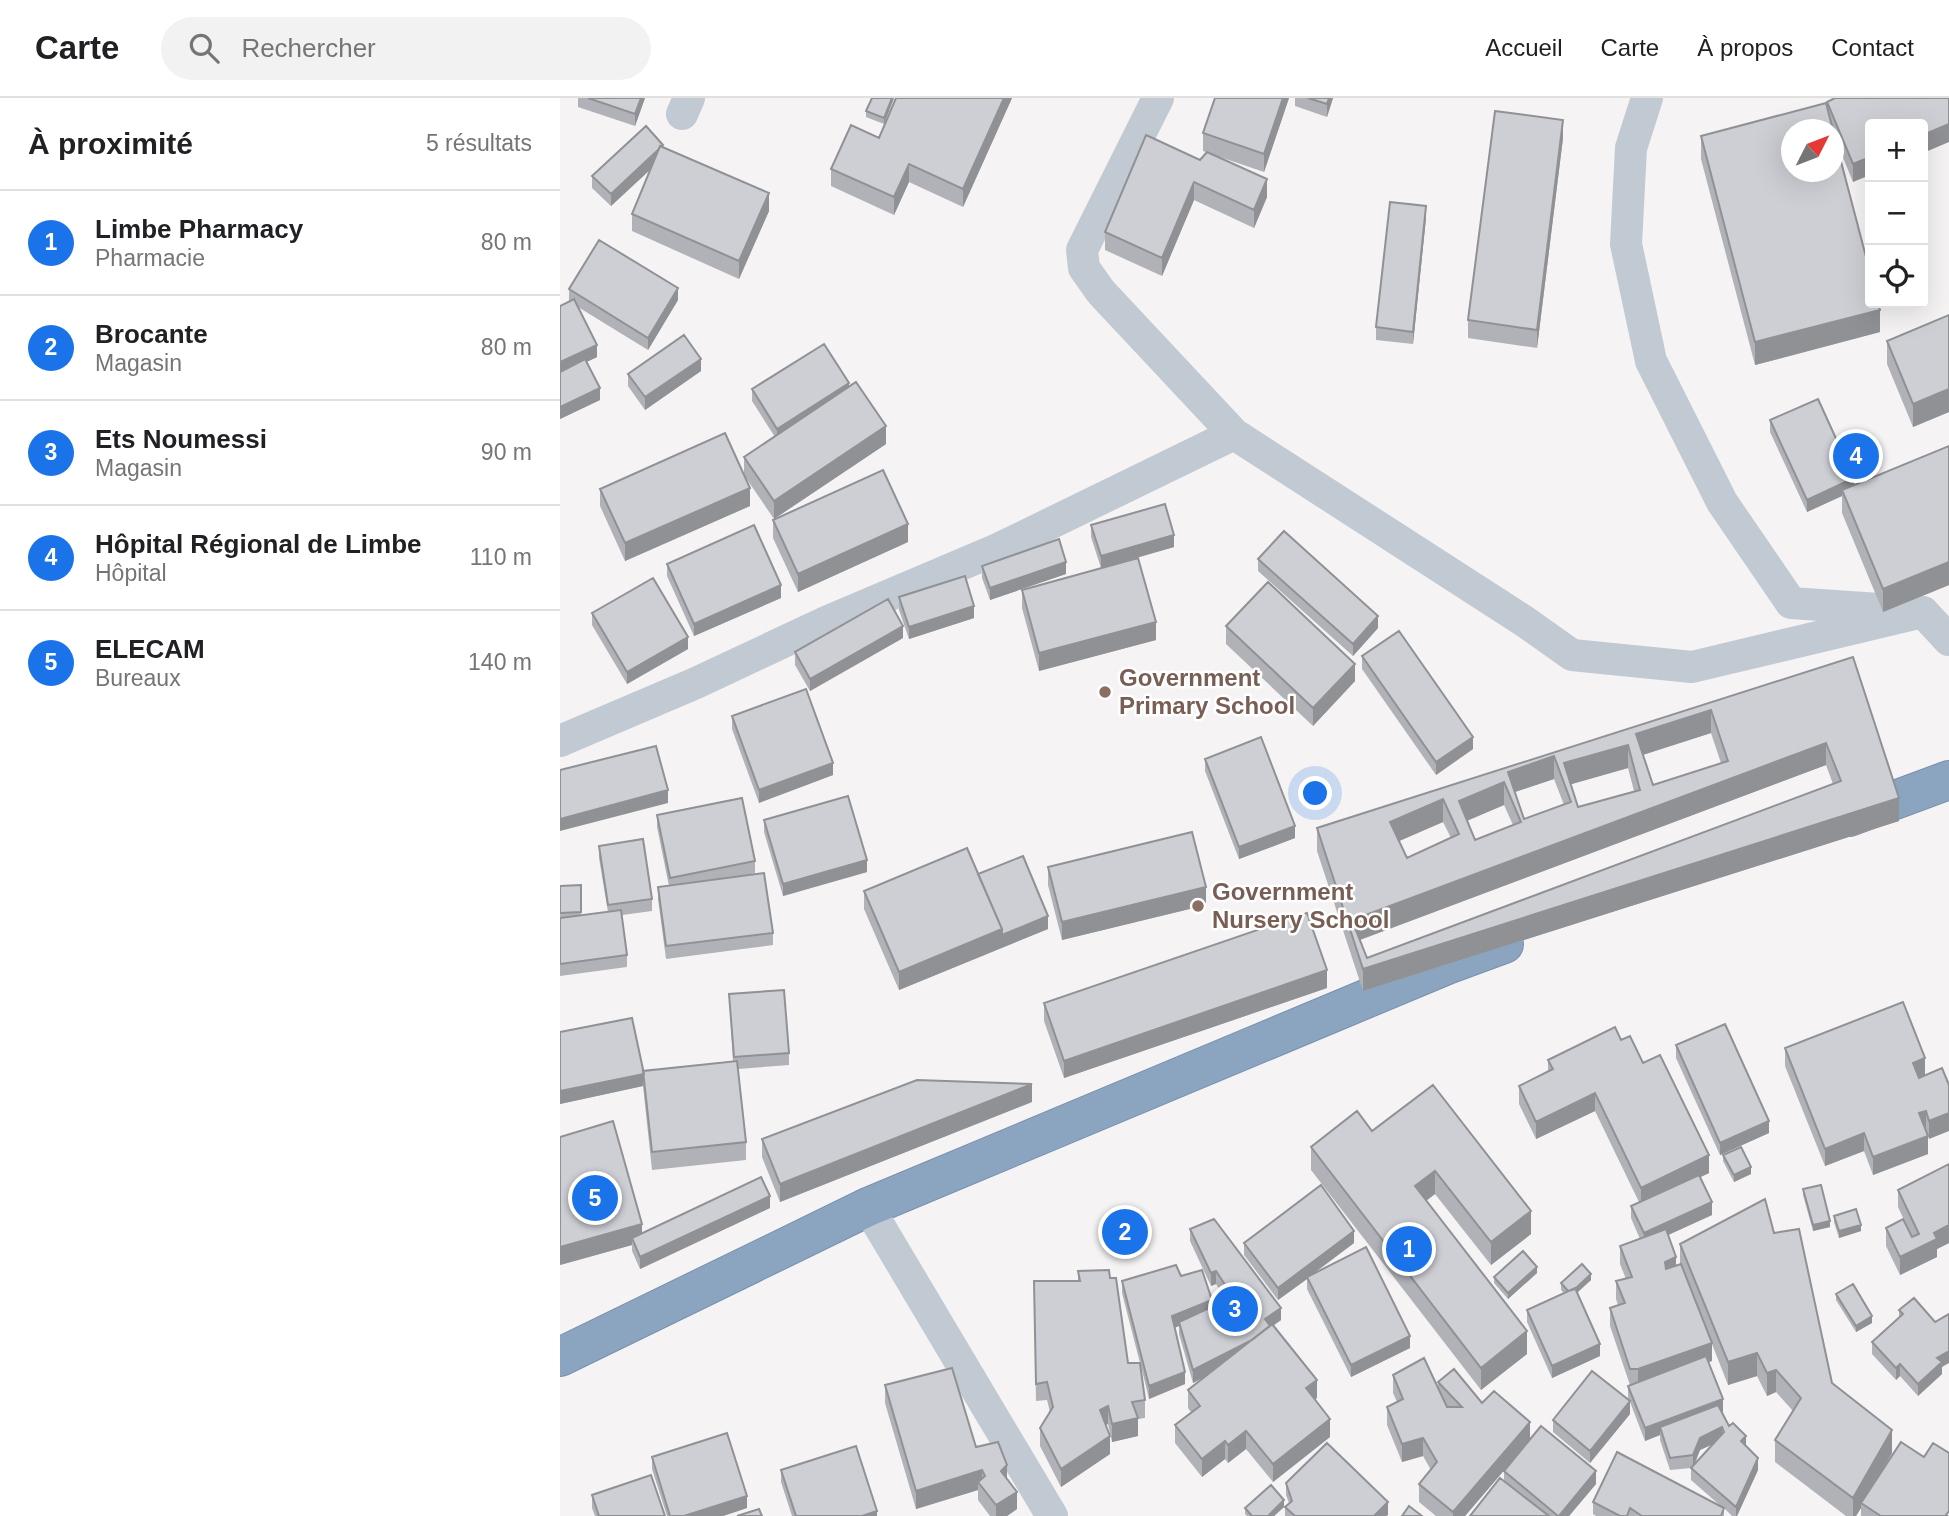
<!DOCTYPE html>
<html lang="fr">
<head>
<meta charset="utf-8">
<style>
	:root { --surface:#fff; --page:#f2f2f2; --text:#202124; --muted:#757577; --line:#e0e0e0; --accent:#1a73e8 }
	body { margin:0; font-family:Arial,sans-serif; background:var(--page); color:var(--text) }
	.controls { position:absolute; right:21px; top:21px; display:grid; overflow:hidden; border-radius:7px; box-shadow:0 7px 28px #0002 }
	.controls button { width:63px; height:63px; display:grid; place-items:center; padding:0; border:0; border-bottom:2px solid var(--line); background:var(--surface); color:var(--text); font:35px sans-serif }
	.compass { position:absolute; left:1221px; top:21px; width:63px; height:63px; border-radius:50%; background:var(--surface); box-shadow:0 7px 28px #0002; rotate:48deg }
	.you { position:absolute; left:756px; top:696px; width:24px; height:24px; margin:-18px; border:5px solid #fff; border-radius:50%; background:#1a73e8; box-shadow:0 0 0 10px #1a73e833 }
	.badge { display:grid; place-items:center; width:46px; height:46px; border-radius:50%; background:var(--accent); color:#fff; font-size:23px; font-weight:700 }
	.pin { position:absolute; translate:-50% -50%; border:4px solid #fff; box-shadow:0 2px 7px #0006 }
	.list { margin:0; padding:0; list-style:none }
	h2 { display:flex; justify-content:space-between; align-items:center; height:91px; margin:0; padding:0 28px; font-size:30px }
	h2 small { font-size:23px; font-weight:400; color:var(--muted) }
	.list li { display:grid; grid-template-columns:46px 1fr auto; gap:21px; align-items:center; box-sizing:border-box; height:105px; padding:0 28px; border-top:2px solid var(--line) }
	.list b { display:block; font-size:26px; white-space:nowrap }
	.list p { margin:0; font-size:23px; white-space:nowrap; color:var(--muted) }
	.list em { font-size:23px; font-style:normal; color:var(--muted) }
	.icon { flex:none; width:38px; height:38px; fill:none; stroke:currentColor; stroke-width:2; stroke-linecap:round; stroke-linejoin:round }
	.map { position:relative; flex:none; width:1389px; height:1418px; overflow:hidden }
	header { display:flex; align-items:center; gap:42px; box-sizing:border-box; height:98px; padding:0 35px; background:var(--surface); border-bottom:2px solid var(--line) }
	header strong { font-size:33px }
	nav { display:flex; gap:38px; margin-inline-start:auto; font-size:24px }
	.search { width:490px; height:63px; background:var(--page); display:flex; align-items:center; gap:18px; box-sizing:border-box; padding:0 24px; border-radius:38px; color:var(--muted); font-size:26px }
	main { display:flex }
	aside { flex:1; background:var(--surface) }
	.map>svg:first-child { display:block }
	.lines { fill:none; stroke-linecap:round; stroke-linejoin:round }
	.highway-casing { stroke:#7690ad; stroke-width:40 }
	.street { stroke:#c1cad2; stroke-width:32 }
	.highway { stroke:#8ba5c1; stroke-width:38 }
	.wall { fill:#b0b2b7; fill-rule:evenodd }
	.shaded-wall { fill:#909195 }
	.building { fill:#cdcfd5; stroke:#909195; stroke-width:2; fill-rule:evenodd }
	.education-dot { fill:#8d6e63; stroke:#fff; stroke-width:2.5 }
	.labels { text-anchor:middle; stroke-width:5; stroke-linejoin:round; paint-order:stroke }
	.education-label { font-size:24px; font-weight:bold; fill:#785e54; stroke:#fff; text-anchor:start }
</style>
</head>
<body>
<header>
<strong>Carte</strong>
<div class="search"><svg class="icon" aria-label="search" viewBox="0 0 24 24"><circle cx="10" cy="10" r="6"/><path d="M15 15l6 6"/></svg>Rechercher</div>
<nav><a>Accueil</a><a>Carte</a><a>À propos</a><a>Contact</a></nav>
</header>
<main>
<aside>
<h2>À proximité<small>5 résultats</small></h2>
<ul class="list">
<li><span class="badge">1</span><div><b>Limbe Pharmacy</b><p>Pharmacie</p></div><em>80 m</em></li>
<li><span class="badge">2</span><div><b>Brocante</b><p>Magasin</p></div><em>80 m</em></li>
<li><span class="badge">3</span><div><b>Ets Noumessi</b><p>Magasin</p></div><em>90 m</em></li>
<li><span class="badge">4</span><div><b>Hôpital Régional de Limbe</b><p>Hôpital</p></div><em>110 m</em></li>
<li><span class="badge">5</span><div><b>ELECAM</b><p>Bureaux</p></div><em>140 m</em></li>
</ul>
</aside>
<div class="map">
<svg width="1389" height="1418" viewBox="0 0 1389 1418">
	<rect width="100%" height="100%" fill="#f5f3f3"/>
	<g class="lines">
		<defs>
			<path id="highway" d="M1289 719 1389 682
				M0 1259 308 1109 887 867 944 846"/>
		</defs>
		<!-- highway casing -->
		<use href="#highway" class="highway-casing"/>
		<!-- street -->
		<path class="street" d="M598 0 522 152 524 170 541 194 674 336 964 523 1012 557 1132 569 1363 514
			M1087 0 1071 50 1066 146 1091 263 1162 404 1231 505 1363 514 1389 542
			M122 16 129 0
			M0 643 136 585 266 524 438 451 674 336
			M308 1109 492 1418"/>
		<!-- highway -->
		<use href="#highway" class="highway"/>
	</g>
	<!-- wall -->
	<path class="wall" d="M18 0H85L75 28 18 9Z
		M334 0 324 26 306 19V13Z
		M452 0 403 109 349 84 334 117 271 88V71L319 40Z
		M655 0H729L704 74 657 58 707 99 694 130 634 102 602 178 545 152V134L640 62 646 54 643 53V35Z
		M735 0H773L767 19 735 8Z
		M1389 0 1293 84 1277 45 1320 234 1195 267 1141 61V38L1267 7V4Z
		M1003 40 977 250 908 240V222Z
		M103 49 209 113 179 181 72 133V116L90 71 51 108 32 90V78Z
		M866 120 853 246 816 242V229Z
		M9 191 118 202 88 252 18 209 37 259 26 264 40 302 0 321 9 204Z
		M1389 217V314L1353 329 1327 266V243Z
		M141 273 85 312 68 288V276Z
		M192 291 326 346 214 421 184 377V359L215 339 192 303Z
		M1210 322 1294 387 1389 348V487L1323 514 1282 415V398L1247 414 1210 334Z
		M40 391 190 408 65 463 40 408Z
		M213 422 348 444 238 494 213 440Z
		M531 427 614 449 548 468 596 542 479 573 462 510V492L541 470 531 439Z
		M698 461 818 530 793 558 698 473Z
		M107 466 221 500 134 538 107 478Z
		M422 468 506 476 430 502 422 480Z
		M339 499 414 520 349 541 339 512Z
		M32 515 128 551 67 586 32 527Z
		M666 528 795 583 753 628 666 546Z
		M343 540 250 593 235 567V554Z
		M802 558 913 651 876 677 802 571Z
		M1293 559 1339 723 803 893 757 753V730ZM1151 635 1161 665 1093 687 1083 657ZM1266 667 1273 686 807 860 800 842ZM1068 670 1074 693 1018 709 1011 686ZM994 681 1004 707 964 721 955 694ZM944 707 953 727 915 742 907 723ZM883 724 891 740 847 760 839 743Z
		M172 618 273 677 199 705 172 631Z
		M645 661 735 740 679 761 645 673Z
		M97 717 195 763V775L178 779 213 835V847L106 861 98 801V789L109 788 97 729Z
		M204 722 307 774 223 798 204 734Z
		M39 748 92 801V813L62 817 67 857V869L0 878V788L21 787V818L48 814 39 760Z
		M488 769 646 807 502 842 488 787Z
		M418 776 488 831 339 892 304 811V793Z
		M767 890 504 980 484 923V905Z
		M169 896 229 955V967L178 971 186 1044V1062L92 1072 83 988 0 1006V934L83 973 173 964Z
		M1061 942 1083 965 1149 1075 1140 1079 1152 1117 1108 1137 1116 1167 1120 1166V1146L1214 1135 1272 1285 1332 1355 1324 1369 1389 1418H1301V1410L1296 1418H1286L1215 1364V1342L1233 1313 1216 1294 1207 1298 1197 1278 1168 1287 1152 1246V1263L1148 1264 1163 1314H1162L1169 1328 1186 1348 1198 1372 1177 1418H1172L1164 1410V1418H1036L1033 1416V1404L1163 1410 1131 1382V1370L1110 1372 1100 1342V1337L1085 1343 1070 1304V1316L1030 1365 993 1334V1322L1070 1303 1068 1300V1288L1070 1287 1050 1228V1210L1058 1207 1056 1201V1183L1066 1181 1060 1166V1148L1080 1141 1071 1120V1108L1079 1104 1035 1013 976 1041 959 1006V988L988 974V962ZM1153 1346 1135 1366 1140 1352Z
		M1116 947 1209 1035 1160 1057 1116 960Z
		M1225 950 1365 977 1382 970 1369 1041 1365 1031 1368 1056 1313 1077 1304 1053 1265 1068 1225 968Z
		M873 987 971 1136 931 1167 875 1096 866 1103 967 1256 921 1292 751 1072V1049L812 1033Z
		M472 1004 220 1104 202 1059V1041Z
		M1163 1057 1191 1076 1174 1084 1163 1063Z
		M1389 1066V1145L1377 1151V1159L1340 1177 1326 1148V1130L1352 1139 1338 1109V1092Z
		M1243 1091 1270 1129 1253 1133 1243 1097Z
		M210 1110 80 1171 72 1153V1147L0 1167 82 1136Z
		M1274 1118 1301 1133 1279 1140 1274 1124Z
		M630 1131 721 1222 713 1228 757 1300 755 1301 770 1339 713 1384 686 1351 668 1365 665 1361 642 1379 615 1345V1327L631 1314 628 1310V1292L646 1278 633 1285 619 1236V1228L615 1229 625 1286 589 1301 581 1268 585 1302V1320L578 1321V1338L552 1344 548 1326 546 1327 550 1356 501 1389 480 1348V1330L490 1314 487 1302 476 1303 474 1183H518V1173L550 1180 568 1265H580L562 1195V1183L621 1178 652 1209 667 1202 656 1186 651 1188 630 1143Z
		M684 1145H794L756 1174 850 1250 791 1279 747 1191V1181L718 1202 684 1157Z
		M977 1175 948 1201 934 1185V1179Z
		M1031 1182 1017 1195 1040 1258 992 1280 967 1224V1212L1004 1195 1001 1192V1185Z
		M1276 1196 1312 1225 1296 1234 1276 1202Z
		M1339 1212 1382 1269V1276L1358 1298 1340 1278 1336 1282 1312 1256V1244L1339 1219Z
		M833 1277 878 1290V1284L922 1305 970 1342 905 1418H876L859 1404V1386L871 1372 863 1358 842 1364 827 1327V1309L837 1304 833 1295Z
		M325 1287 416 1349 457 1411 447 1418H430L418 1402V1392L356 1411 325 1305Z
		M92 1359 187 1410 163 1418H107L92 1371Z
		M221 1372 317 1418H232L221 1384Z
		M944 1373 1036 1386 1009 1418H910L944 1384Z
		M726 1385 828 1417 826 1418H725V1409L729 1405 726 1397Z
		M32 1397 105 1418H35L32 1410Z
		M724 1409 714 1418H687L685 1416V1410Z"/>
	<!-- shaded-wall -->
	<path class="shaded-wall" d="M81 0H85L75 28V16Z
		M332 0H334L324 26V20Z
		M444 0H452L403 109V91Z
		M723 0H729L704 74V56Z
		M769 0H773L767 19V6Z
		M1003 22V40L977 250V232Z
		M1389 26V44L1363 55V37Z
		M103 47V60L51 108V96Z
		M1310 59V77L1293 84V66Z
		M349 66V84L334 117V99Z
		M707 81V99L694 130V112Z
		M634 84V102L602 178V160Z
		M209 95V113L179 181V163Z
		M866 108V120L853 246V234Z
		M118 190V202L88 252V240Z
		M1320 212V234L1195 267V244Z
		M37 247V259L0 277V264Z
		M141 261V273L85 312V299Z
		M289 285V297L217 343V331Z
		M40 290V302L0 321V309Z
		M1389 291V314L1353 329V306Z
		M326 328V346L214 421V403Z
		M1294 380V393L1282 392V398L1247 414V402Z
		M190 390V408L65 463V445Z
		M348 426V444L238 494V476Z
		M614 437V449L541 470V458Z
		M506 464V476L430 502V490Z
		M1389 464V487L1323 514V491Z
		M221 487V500L134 538V526Z
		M414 508V520L349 541V529Z
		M818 518V530L793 558V546Z
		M596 524V542L479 573V555Z
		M343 528V540L250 593V581Z
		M128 539V551L67 586V574Z
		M795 566V583L753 628V610Z
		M1151 612V635L1076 659V636Z
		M913 639V651L876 677V664Z
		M1266 645V667L794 844 792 822Z
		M1068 647V670L1005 688 1004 665Z
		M994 658V681L949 696 948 674Z
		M273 665V677L199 705V692Z
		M944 684V707L899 726V703Z
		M108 692V705L0 733V721Z
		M1339 700V723L803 893V871Z
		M883 701V724L830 747V724Z
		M735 728V740L679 761V749Z
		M307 762V774L223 798V786Z
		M646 789V807L502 842V824Z
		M488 818V831L339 892V874L442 831Z
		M767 872V890L504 980V963Z
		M1365 960V978L1353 983V965Z
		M83 976V988L0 1006V993Z
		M472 986V1004L220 1104V1086Z
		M1035 995V1013L976 1041V1024Z
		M1366 1013V1031L1359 1033V1015Z
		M1389 1015V1033L1369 1041V1023Z
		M1209 1023V1035L1160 1057V1045Z
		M1304 1035V1053L1265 1068V1051Z
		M1368 1038V1056L1313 1077V1059Z
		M1149 1057V1075L1081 1108V1090Z
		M1191 1069V1076L1174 1084V1077Z
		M875 1073V1096L855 1111V1088Z
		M210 1098V1110L80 1171V1159Z
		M1152 1104V1117L1084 1148V1135Z
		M971 1113V1136L931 1167V1144Z
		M1270 1123V1129L1253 1133V1127Z
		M82 1126V1144L72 1140V1147L0 1167V1149Z
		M1301 1127V1133L1279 1140V1133Z
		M1389 1127V1145L1377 1151V1159L1340 1177V1159L1374 1135Z
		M794 1133V1145L747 1180V1179V1181L718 1202V1190Z
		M1116 1159V1177L1105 1182V1164Z
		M977 1169V1175L948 1201V1195Z
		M656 1173V1186L651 1188V1175Z
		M1031 1176V1182L1010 1201V1195Z
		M652 1202V1214L619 1224V1228L612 1231V1218Z
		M721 1210V1222L705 1233V1221Z
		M1312 1218V1225L1296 1234V1228Z
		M712 1231V1243L633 1285V1272Z
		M967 1233V1256L921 1292V1270Z
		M850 1238V1250L791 1279V1267Z
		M1152 1245V1263L1078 1289V1271Z
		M1040 1246V1258L992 1280V1268Z
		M1389 1253V1265L1382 1269V1276L1358 1298V1286L1377 1260Z
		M1197 1255V1278L1168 1287V1264Z
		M1340 1266V1278L1336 1282V1270Z
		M1216 1272V1294L1207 1298V1275Z
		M625 1274V1286L589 1301V1288Z
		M757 1282V1300L746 1308V1290Z
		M1163 1301V1314L1102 1336 1100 1329V1337L1085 1343V1330Z
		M1070 1303V1316L1030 1365V1353Z
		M548 1308V1326L540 1329V1312Z
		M578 1320V1338L552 1344V1326Z
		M770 1321V1339L713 1384V1366Z
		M970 1324V1342L905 1418H893V1414Z
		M1162 1329V1342L1140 1352 1133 1369V1357L1140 1340Z
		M1332 1332V1355L1303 1406 1301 1405V1410L1296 1418H1293V1400Z
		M686 1333V1351L668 1365V1347Z
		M550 1338V1356L501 1389V1371Z
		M1186 1338V1350L1181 1343Z
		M863 1340V1358L842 1364V1346Z
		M665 1343V1361L642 1379V1361Z
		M1198 1360V1372L1177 1418H1176V1409Z
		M447 1367V1385L441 1373Z
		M422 1372V1390L418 1384V1392L356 1411V1393Z
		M1036 1373V1386L1009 1418H999Z
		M457 1394V1411L447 1418H436V1407Z
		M187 1398V1410L163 1418H124Z
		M724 1402V1409L714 1418H708Z
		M828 1404V1417L826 1418H814Z
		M317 1413V1418H302Z"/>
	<!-- building -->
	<path class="building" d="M28 0H81L75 16Z
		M312 0H332L324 20 306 13Z
		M336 0H444L403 91 349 66 334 99 271 71 291 27 319 40Z
		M655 0H723L704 56 643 35Z
		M748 0H769L767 6Z
		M1275 0H1389V26L1363 37V26H1310V59L1293 66 1267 4Z
		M1266 5 1273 32H1231V74H1273V33L1310 174V205H1318L1320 212 1195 244 1141 38Z
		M935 13 1003 22 977 232 908 222Z
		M86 28 103 47 102 48H100L99 51 51 96 32 78Z
		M586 37 640 62 647 54 707 81 694 112 634 84 602 160 545 134Z
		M100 48 209 95 179 163 72 116Z
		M830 104 866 108 853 234 816 229Z
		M39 142 118 190 88 240 9 191Z
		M14 201 37 247 0 264V208Z
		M1389 217V291L1353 306 1327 243Z
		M124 237 141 261 85 299 68 276Z
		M264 246 289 285 217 331 192 291Z
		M25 261 40 290 0 309V274Z
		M296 284 326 328 214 403 184 359Z
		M1258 301 1294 380 1247 402 1210 322Z
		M165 335 190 390 65 445 40 391Z
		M1389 348V464L1323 491 1282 392Z
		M323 372 348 426 238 476 213 422Z
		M605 406 614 437 541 458 531 427Z
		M194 427 221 487 134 526 107 466Z
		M724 433 818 518 793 546 698 461Z
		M499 441 506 464 430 490 422 468Z
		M578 460 596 524 479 555 462 492Z
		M405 478 414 508 349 529 339 499Z
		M93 480 128 539 67 574 32 515Z
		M708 484 795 566 753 610 666 528Z
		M328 501 343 528 250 581 235 554Z
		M839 533 913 639 876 664 802 558Z
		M1293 559 1339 700 803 871 757 730ZM1151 612 1168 663 1093 687 1076 636ZM1266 645 1281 683 807 860 792 822ZM1068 647 1080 692 1018 709 1004 665ZM994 658 1011 704 964 721 948 674ZM944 684 961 724 915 742 899 703ZM883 701 899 736 847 760 830 724Z
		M246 591 273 665 199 692 172 618Z
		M701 639 735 728 679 749 645 661Z
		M96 648 108 692 0 721V672Z
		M288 698 307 762 223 786 204 722Z
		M182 700 195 763 110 780 97 717Z
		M632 734 646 789 502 824 488 769Z
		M83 741 92 801 48 807 39 748Z
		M407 750 442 831 339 874 304 793Z
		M463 758 488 818 442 837V831L418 776Z
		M204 775 213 835 106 848 98 789Z
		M21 787V814L0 815V788Z
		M61 812 67 857 0 866V820Z
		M747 815 767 872 504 963 484 905Z
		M224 892 229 955 174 959 169 896Z
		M1343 904 1365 960 1353 965 1359 980 1382 970 1389 987V1015L1369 1023 1366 1013 1359 1015 1368 1038 1313 1059 1304 1035 1265 1051 1225 950Z
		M72 920 84 976 0 993V934Z
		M1165 926 1209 1023 1160 1045 1116 947Z
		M1055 929 1061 942 1070 938 1083 965 1100 957 1149 1057 1081 1090 1035 995 976 1024 959 988 993 971 988 962Z
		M177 963 186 1044 92 1054 83 973Z
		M357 982 472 986 220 1086 202 1041Z
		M873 987 971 1113 931 1144 875 1073 855 1088 967 1233 921 1270 751 1049 797 1013 812 1033Z
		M53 1023 82 1126 0 1149V1039Z
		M1181 1049 1191 1069 1174 1077 1163 1057Z
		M1389 1066V1127L1374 1135 1377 1141 1340 1159 1326 1130 1343 1121 1352 1139 1359 1136 1338 1092Z
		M1139 1077 1152 1104 1084 1135 1071 1108Z
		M201 1079 210 1098 80 1159 72 1140Z
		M761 1087 794 1133 718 1190 684 1145Z
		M1261 1087 1270 1123 1253 1127 1243 1091Z
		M1205 1101 1214 1135 1239 1131 1272 1285 1332 1332 1293 1400 1215 1342 1241 1300 1216 1272 1207 1275 1197 1255 1168 1264 1120 1146Z
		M1296 1111 1301 1127 1279 1133 1274 1118Z
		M654 1121 721 1210 705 1221 710 1228 692 1242 633 1272 619 1224 673 1199 656 1173 651 1175 630 1131Z
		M1106 1131 1116 1159 1105 1164 1106 1171 1121 1166 1152 1245 1078 1271H1070L1050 1210 1065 1205 1056 1183 1072 1179 1060 1148Z
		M806 1149 850 1238 791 1267 747 1179Z
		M963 1153 977 1169 948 1195 934 1179Z
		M1022 1166 1031 1176 1015 1191 1008 1193 1001 1185Z
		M616 1167 621 1178 642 1172 652 1202 612 1218 625 1274 589 1288 562 1183Z
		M549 1172 550 1180H556L568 1265H580L585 1302 572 1304 578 1320 552 1326 548 1308 540 1312 550 1338 501 1371 480 1330 493 1309 487 1284 476 1286 474 1183H520L518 1173Z
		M1293 1186 1312 1218 1296 1228 1276 1196Z
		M1015 1190 1040 1246 992 1268 967 1212Z
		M1354 1200 1375 1224 1389 1216V1253L1377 1260 1382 1264 1358 1286 1340 1266 1336 1270 1312 1244 1343 1216 1339 1212Z
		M712 1226 757 1282 746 1290 770 1321 713 1366 686 1333 668 1347 665 1343 642 1361 615 1327 640 1308 628 1292Z
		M1146 1258 1163 1301 1085 1330 1068 1288Z
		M864 1260 887 1309H902L878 1284 894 1271 922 1305 934 1293 970 1324 893 1414 859 1386 877 1364 863 1340 842 1346 827 1309 843 1301 833 1277Z
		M392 1270 416 1349 438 1344 447 1367 441 1373 457 1394 436 1407 418 1384 425 1378 422 1372 356 1393 325 1287Z
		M1032 1273 1070 1303 1030 1353 993 1322Z
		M1158 1307 1169 1328 1173 1325 1186 1338 1181 1343 1198 1360 1176 1409 1131 1370 1164 1334 1162 1329 1140 1340 1133 1357 1110 1360 1100 1329Z
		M981 1328 1036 1373 999 1418H998L944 1373Z
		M167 1335 187 1398 124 1418H110L92 1359Z
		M1341 1344 1364 1359 1373 1345 1389 1355V1413L1386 1417 1387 1418H1321L1301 1405Z
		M767 1345 828 1404 814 1418H735L725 1409 732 1403 726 1385Z
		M296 1348 317 1413 302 1418H236L221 1372Z
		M1057 1354 1164 1410 1161 1418H1082L1070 1410 1067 1418H1060L1033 1404Z
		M91 1377 105 1418H39L32 1397Z
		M940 1380 989 1418H910Z
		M711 1387 724 1402 708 1418H692L685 1410Z
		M849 1408 862 1418H842Z
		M199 1411 202 1418H177Z"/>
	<!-- markers -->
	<g class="education-dot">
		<circle cx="545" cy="594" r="7"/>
		<circle cx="638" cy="808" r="7"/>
	</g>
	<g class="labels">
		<!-- education labels -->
		<g class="education-label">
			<text x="559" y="588">Government<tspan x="559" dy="28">Primary School</tspan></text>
			<text x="652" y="802">Government<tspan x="652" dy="28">Nursery School</tspan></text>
		</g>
	</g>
</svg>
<div class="controls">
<button>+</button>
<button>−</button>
<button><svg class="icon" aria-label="locate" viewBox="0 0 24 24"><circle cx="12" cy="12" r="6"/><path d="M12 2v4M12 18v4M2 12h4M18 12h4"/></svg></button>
</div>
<svg class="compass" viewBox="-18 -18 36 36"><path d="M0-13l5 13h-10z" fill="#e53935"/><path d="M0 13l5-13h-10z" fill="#757577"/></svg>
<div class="you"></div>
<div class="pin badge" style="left:849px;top:1151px">1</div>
<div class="pin badge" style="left:565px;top:1134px">2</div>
<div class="pin badge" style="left:675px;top:1211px">3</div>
<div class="pin badge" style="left:1296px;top:358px">4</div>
<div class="pin badge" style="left:35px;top:1100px">5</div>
</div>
</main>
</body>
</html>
